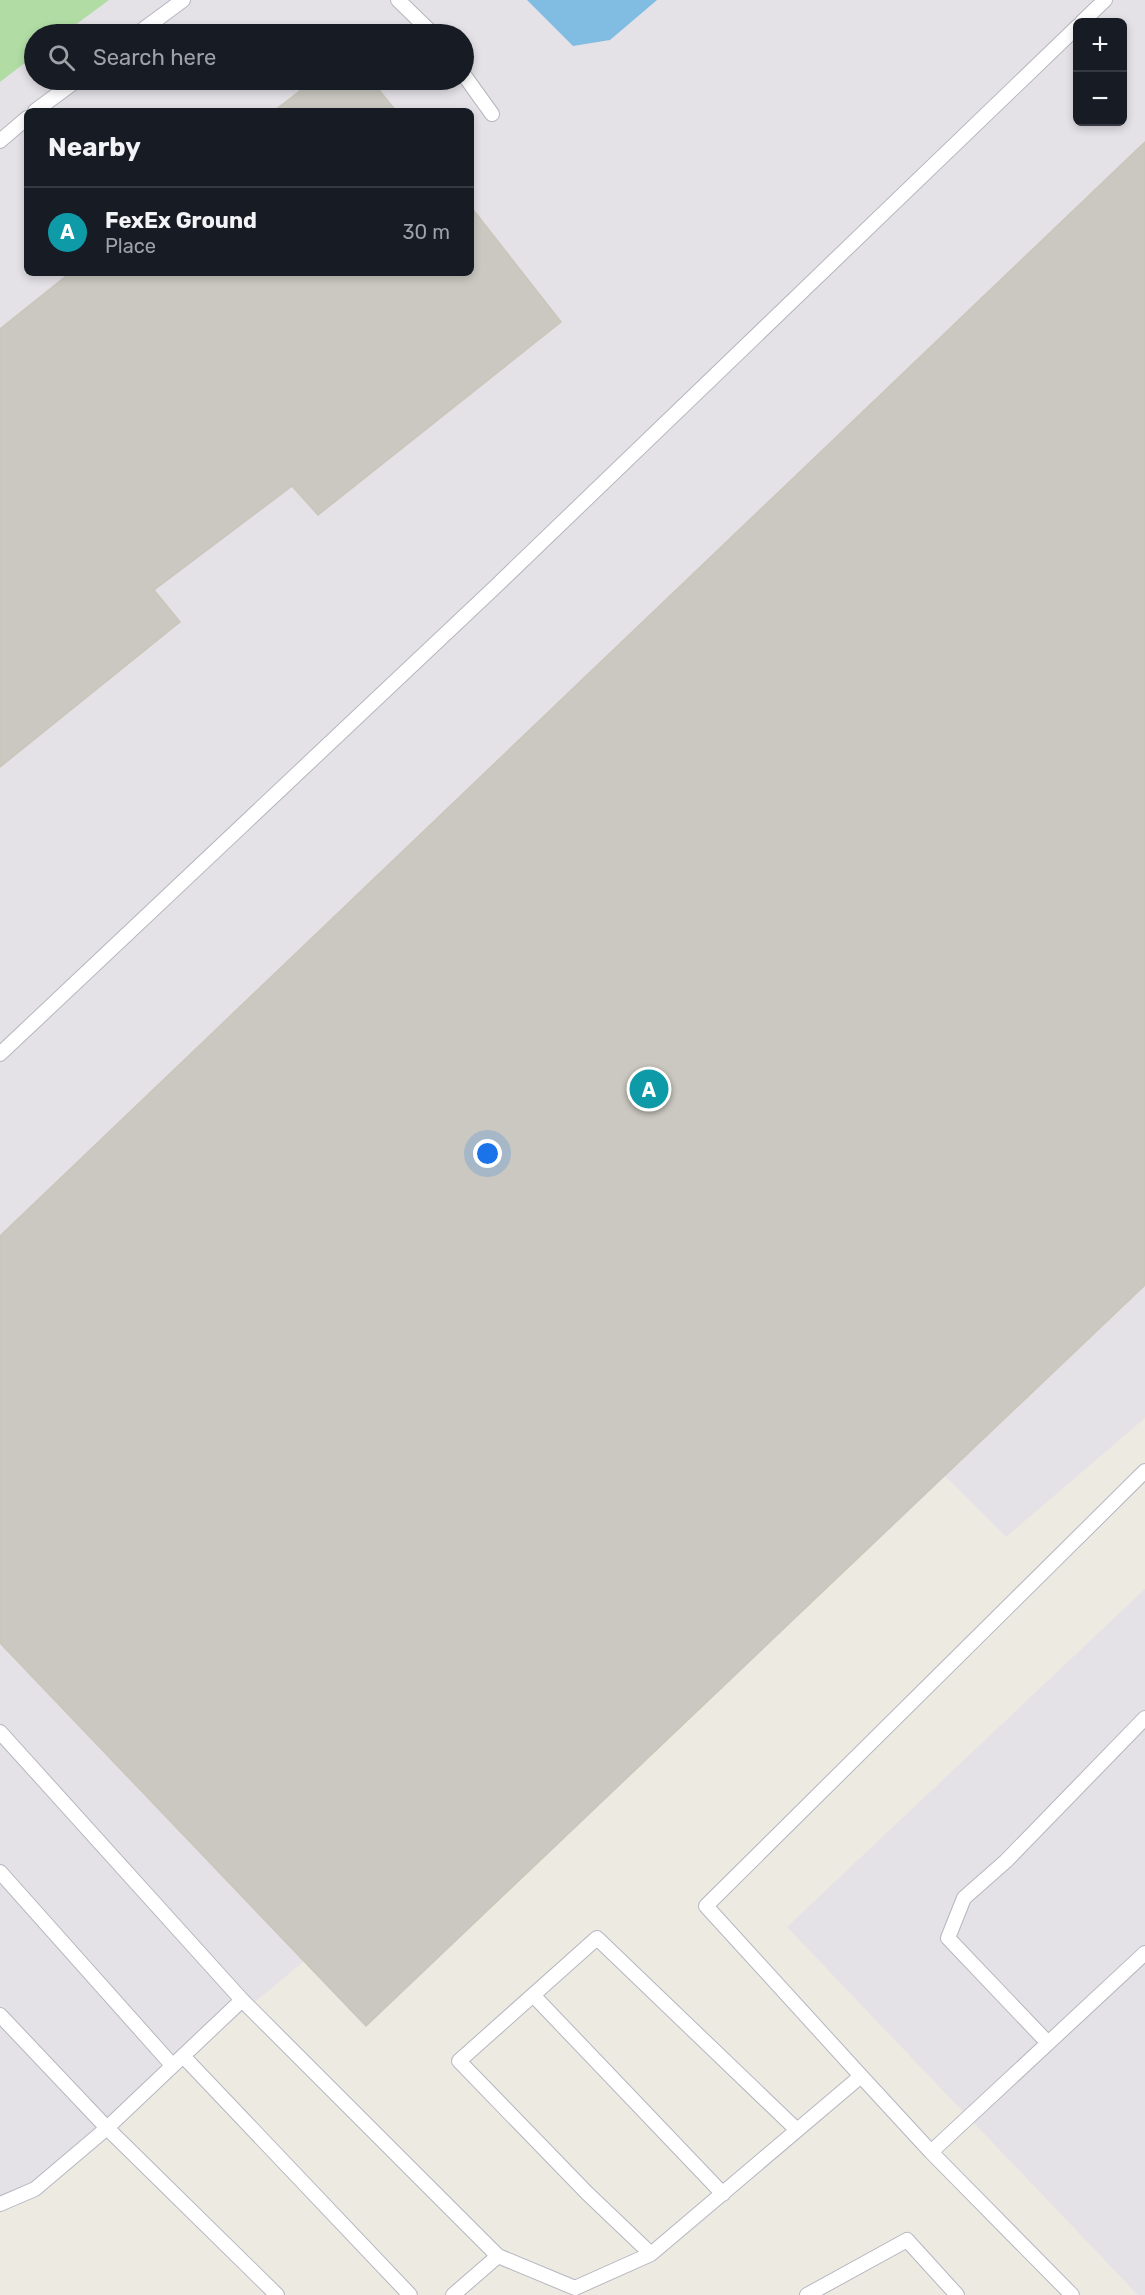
<!DOCTYPE html>
<html lang="en">
<head>
<meta charset="utf-8">
<style>
	:root { --surface:#171b24; --page:#242831; --text:#f1f3f6; --muted:#9ea1a6; --line:#363941; --accent:#0f766e }
	body { margin:0; font-family:Rubik,sans-serif; background:var(--page); color:var(--text) }
	.controls { position:absolute; right:18px; top:18px; display:grid; overflow:hidden; border-radius:9px; box-shadow:0 3px 9px #0003 }
	.controls button { width:54px; height:54px; display:grid; place-items:center; padding:0; border:0; border-bottom:2px solid var(--line); background:var(--surface); color:var(--text); font:30px sans-serif }
	.you { position:absolute; left:488px; top:1154px; width:21px; height:21px; margin:-15px; border:4px solid #fff; border-radius:50%; background:#1a73e8; box-shadow:0 0 0 9px #1a73e833 }
	.badge { display:grid; place-items:center; width:39px; height:39px; border-radius:50%; background:var(--accent); color:#fff; font-size:20px; font-weight:700 }
	.pin { position:absolute; translate:-50% -50%; border:3px solid #fff; box-shadow:0 2px 6px #0006 }
	.list { margin:0; padding:0; list-style:none }
	h2 { display:flex; justify-content:space-between; align-items:center; height:78px; margin:0; padding:0 24px; font-size:26px }
	h2 small { font-size:20px; font-weight:400; color:var(--muted) }
	.list li { display:grid; grid-template-columns:39px 1fr auto; gap:18px; align-items:center; box-sizing:border-box; height:90px; padding:0 24px; border-top:2px solid var(--line) }
	.list b { display:block; font-size:22px; white-space:nowrap }
	.list p { margin:0; font-size:20px; white-space:nowrap; color:var(--muted) }
	.list em { font-size:20px; font-style:normal; color:var(--muted) }
	.icon { flex:none; width:33px; height:33px; fill:none; stroke:currentColor; stroke-width:2; stroke-linecap:round; stroke-linejoin:round }
	.map { position:relative; flex:none; width:1145px; height:2295px; overflow:hidden }
	.search { position:absolute; background:var(--surface); box-shadow:0 3px 9px #0003; left:24px; top:24px; width:450px; height:66px; display:flex; align-items:center; gap:15px; box-sizing:border-box; padding:0 21px; border-radius:33px; color:var(--muted); font-size:22px }
	.panel { position:absolute; background:var(--surface); box-shadow:0 3px 9px #0003; left:24px; top:108px; width:450px; height:168px; border-radius:9px }
	.map>svg:first-child { display:block }
	.industrial { fill:#e4e1e7; fill-rule:evenodd }
	.green { fill:#b1dda5 }
	.water { fill:#81bce3 }
	.building { fill:#cac8c0; stroke:#c9c6bb; stroke-width:1.5 }
	.lines { fill:none; stroke-linecap:round; stroke-linejoin:round }
	.lane-casing { stroke:#b5b6c0; stroke-width:16 }
	.lane { stroke:#fff; stroke-width:14 }
</style>
</head>
<body>
<div class="map">
<svg width="1145" height="2295" viewBox="0 0 1145 2295">
	<rect width="100%" height="100%" fill="#edeae2"/>
	<!-- industrial -->
	<path class="industrial" d="M109 0H1145V1418L1006 1537 920 1451 0 2213V82L34 56V80H464V34H63ZM1078 22H1122V122H1078ZM27 111H471V273H27Z
		M1145 1589V2295H1138L787 1927Z"/>
	<!-- green -->
	<path class="green" d="M0 0H109L63 34H34V56L0 82Z"/>
	<!-- water -->
	<path class="water" d="M527 0H657L610 40 573 46Z"/>
	<!-- building -->
	<path class="building" d="M314 80H371L396 111H274Z
		M1145 142V1285L366 2026 0 1643V1236Z
		M471 207 561 322 318 515 292 486 154 590 180 622 0 767V329L70 273H471Z"/>
	<g class="lines">
		<defs>
			<path id="lane" d="M398 0 433 34
				M1082 22 1105 0
				M137 34 183 0
				M464 75 492 114
				M35 111 77 80
				M0 141 27 118
				M0 1054 493 589 1078 26
				M0 1732 242 2000 498 2256 575 2288 651 2254 861 2076 931 2152
				M0 1872 172 2065
				M533 1995 723 2194
				M0 2015 107 2128 277 2295
				M1048 2043 948 1938 964 1898 1006 1861 1145 1718
				M183 2056 410 2295
				M861 2076 706 1906 1145 1471
				M0 2204 35 2189 107 2128 242 2000
				M651 2254 587 2193 459 2061 597 1938 797 2130
				M453 2295 498 2256
				M807 2295 907 2240 957 2295
				M1072 2295 931 2152 1145 1953"/>
		</defs>
		<!-- lane casing -->
		<use href="#lane" class="lane-casing"/>
		<!-- lane -->
		<use href="#lane" class="lane"/>
	</g>
</svg>
<div class="controls">
<button>+</button>
<button>−</button>
</div>
<div class="you"></div>
<div class="pin badge" style="left:649px;top:1089px;background:#0f9aa8">A</div>
<div class="search"><svg class="icon" aria-label="search" viewBox="0 0 24 24"><circle cx="10" cy="10" r="6"/><path d="M15 15l6 6"/></svg>Search here</div>
<section class="panel">
<h2>Nearby<small></small></h2>
<ul class="list">
<li><span class="badge" style="background:#0f9aa8">A</span><div><b>FexEx Ground</b><p>Place</p></div><em>30 m</em></li>
</ul>
</section>
</div>
</body>
</html>
